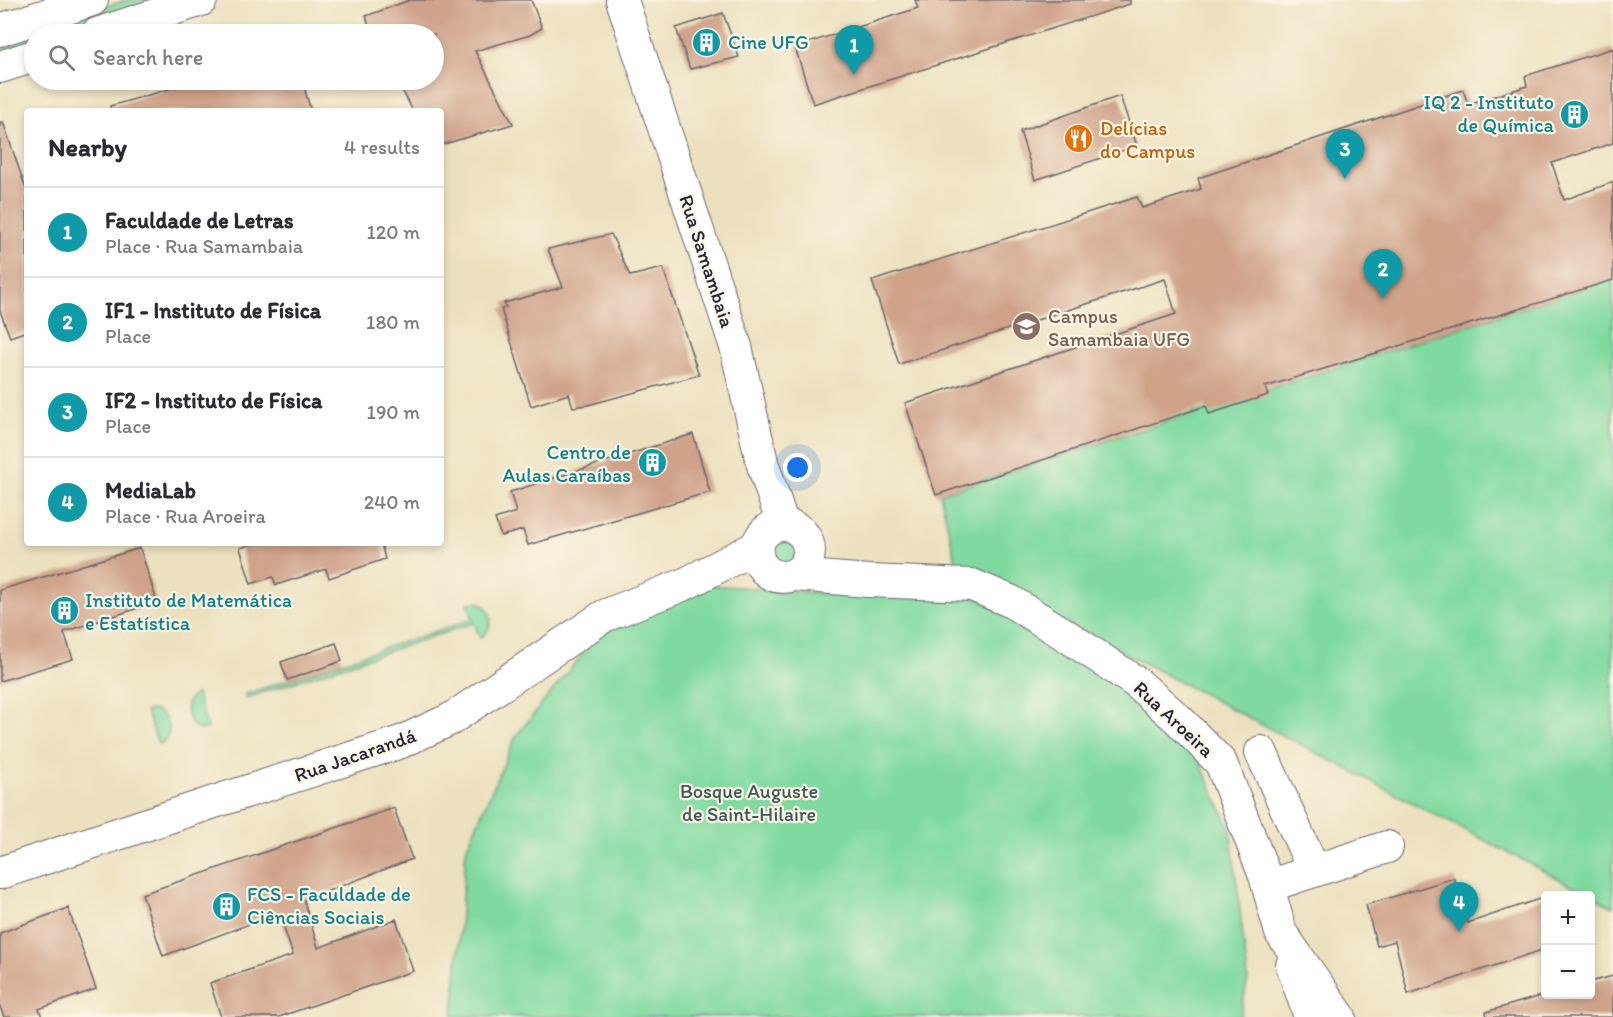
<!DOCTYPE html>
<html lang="en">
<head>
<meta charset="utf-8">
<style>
	:root { --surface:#fff; --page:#f2f2f3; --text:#2b2b33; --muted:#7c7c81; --line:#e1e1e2; --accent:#1f6fb2 }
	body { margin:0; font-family:Itim,sans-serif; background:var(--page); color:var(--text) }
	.controls { position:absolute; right:18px; bottom:18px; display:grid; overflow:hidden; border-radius:6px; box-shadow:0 3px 9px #0003 }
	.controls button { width:54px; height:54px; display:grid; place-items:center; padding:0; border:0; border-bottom:2px solid var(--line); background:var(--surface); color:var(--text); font:30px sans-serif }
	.you { position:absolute; left:798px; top:468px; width:21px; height:21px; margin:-15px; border:4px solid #fff; border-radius:50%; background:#1a73e8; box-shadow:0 0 0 9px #1a73e833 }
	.badge { display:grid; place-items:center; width:39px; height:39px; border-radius:50%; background:var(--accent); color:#fff; font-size:20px; font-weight:700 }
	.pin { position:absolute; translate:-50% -50px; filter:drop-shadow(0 2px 3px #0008) }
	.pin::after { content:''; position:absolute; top:32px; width:21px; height:18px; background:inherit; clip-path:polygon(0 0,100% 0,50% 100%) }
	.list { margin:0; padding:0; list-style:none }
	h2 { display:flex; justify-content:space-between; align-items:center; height:78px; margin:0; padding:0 24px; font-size:26px }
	h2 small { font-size:20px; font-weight:400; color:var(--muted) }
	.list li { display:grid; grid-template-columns:39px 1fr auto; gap:18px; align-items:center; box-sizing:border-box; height:90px; padding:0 24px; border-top:2px solid var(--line) }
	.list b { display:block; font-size:22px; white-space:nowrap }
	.list p { margin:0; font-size:20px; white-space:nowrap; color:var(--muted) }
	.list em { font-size:20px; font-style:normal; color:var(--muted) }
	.icon { flex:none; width:33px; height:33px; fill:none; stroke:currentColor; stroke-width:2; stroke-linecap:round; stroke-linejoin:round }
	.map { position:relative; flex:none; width:1613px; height:1017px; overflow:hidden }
	.search { position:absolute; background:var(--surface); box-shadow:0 3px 9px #0003; left:24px; top:24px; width:420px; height:66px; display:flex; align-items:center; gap:15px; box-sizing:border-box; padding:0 21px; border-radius:33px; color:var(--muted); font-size:22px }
	.panel { position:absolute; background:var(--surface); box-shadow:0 3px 9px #0003; left:24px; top:108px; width:420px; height:438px; border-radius:6px }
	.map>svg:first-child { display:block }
	.green { fill:#80daa0; stroke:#517e6e; stroke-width:1.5 }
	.building { fill:#cfa289 }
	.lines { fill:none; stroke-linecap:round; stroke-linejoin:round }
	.minor-casing { stroke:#696569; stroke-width:34 }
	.minor { stroke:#fff; stroke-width:32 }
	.labels { text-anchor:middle; stroke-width:4.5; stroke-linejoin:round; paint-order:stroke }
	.culture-label { font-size:20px; fill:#0d838f; stroke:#fcf5e5; text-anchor:start }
	.food-label { font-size:20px; fill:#c56008; stroke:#fcf5e5; text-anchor:start }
	.street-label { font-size:20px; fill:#22223b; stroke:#fcf5e5 }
	.education-label { font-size:20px; fill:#785e54; stroke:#fcf5e5; text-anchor:start }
	.park-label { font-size:20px; fill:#3e5959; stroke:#fcf5e5 }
</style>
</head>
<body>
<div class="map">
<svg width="1613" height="1017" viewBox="0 0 1613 1017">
	<rect width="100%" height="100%" fill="#fcf5e5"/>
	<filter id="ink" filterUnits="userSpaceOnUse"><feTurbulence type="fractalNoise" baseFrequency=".0167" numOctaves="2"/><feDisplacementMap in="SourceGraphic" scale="12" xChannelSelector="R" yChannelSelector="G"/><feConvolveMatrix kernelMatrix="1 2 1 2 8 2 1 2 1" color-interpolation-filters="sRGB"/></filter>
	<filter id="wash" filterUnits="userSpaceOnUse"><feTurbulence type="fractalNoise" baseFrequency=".008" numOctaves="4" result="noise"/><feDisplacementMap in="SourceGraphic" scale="24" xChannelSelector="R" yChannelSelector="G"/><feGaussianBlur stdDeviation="1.35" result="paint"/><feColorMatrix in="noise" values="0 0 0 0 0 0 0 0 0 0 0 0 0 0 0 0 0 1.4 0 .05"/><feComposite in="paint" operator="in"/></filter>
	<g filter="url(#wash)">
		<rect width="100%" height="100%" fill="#ece1bf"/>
		<!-- green -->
		<path class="green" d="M126 0H177L70 34H34V46L0 57V41Z
			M1613 279V907L957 566 940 494Z
			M767 552a16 16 0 1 1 32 0a16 16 0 1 1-32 0Z
			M710 585 835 594 957 586 1183 725 1230 828 1248 978 1240 1017H453L466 849 516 736 597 636Z
			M478 602C495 609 494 629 480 638L474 623 246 698 245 694 473 619 468 603Z
			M196 693 208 728 199 730C185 721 181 703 196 693Z
			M153 710C169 714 175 733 161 744H158L146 711Z"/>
		<g id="blocks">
			<!-- building -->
			<path class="building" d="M410 0H531L542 28 530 35 475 51 513 124 441 145V111H413L397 80H434V34H371L366 16Z
				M915 0H1130V4L813 104 795 47 918 8Z
				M723 13 739 57 690 69 676 28Z
				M1613 48V143L1552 163 1564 200 1613 182V280L1265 387 1268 395 1209 414 1206 406 936 495 905 403 1176 314 1165 279 899 364 872 281 1137 197 1142 208 1176 197 1201 189 1198 178 1463 90 1468 104 1505 93 1527 86 1525 76Z
				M201 80H302L311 111H111L110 106Z
				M1120 96 1137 146 1035 180 1020 131Z
				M0 122H3L27 192V331L10 337 0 311Z
				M611 234 630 276 663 268 699 375 588 405 573 407 569 394 531 406 501 309 506 308 504 303 563 287 548 249Z
				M693 434 710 492 528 545 523 530 501 536 495 519 516 512 510 492Z
				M256 543H381L385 559 329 578 326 569 276 585 273 577 251 584 240 548Z
				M140 548 157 602 64 632 73 659 0 681V590Z
				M336 643 342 661 287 680 281 662Z
				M394 808 412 859 304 900 318 948 396 919 413 971 279 1017H221L210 983 293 955 279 913 163 956 142 894Z
				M1454 878 1468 923 1545 897V949L1408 994 1395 941 1377 946 1366 905Z
				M68 908 96 989 39 1009 42 1017H4L0 1007V933Z
				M1613 976V1017H1487L1486 1012 1547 994H1590V982Z"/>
		</g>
	</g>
	<g filter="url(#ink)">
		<use href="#blocks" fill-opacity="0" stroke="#696569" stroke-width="1.5"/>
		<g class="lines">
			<defs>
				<path id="minor" d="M622 0 736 347 762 462 783 525
					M0 30 92 0
					M97 34 201 0
					M0 67 34 56
					M757 551a26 26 0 1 1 52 0a26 26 0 1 1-52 0Z
					M795 575 868 581 972 585 1010 601 1064 634 1137 683 1179 720 1221 763 1265 876 1281 933 1340 1017
					M1261 752 1314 871
					M0 873 214 802 401 742 451 719 604 616 685 584 758 546
					M1268 886 1387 847
					M1292 965 1310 1017"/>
			</defs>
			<!-- minor casing -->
			<use href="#minor" class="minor-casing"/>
			<!-- minor -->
			<use href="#minor" class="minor"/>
		</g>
	</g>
	<!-- icons -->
	<defs>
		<symbol id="building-disc" viewBox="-11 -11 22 22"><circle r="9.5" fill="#0f9aa8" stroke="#fcf5e5"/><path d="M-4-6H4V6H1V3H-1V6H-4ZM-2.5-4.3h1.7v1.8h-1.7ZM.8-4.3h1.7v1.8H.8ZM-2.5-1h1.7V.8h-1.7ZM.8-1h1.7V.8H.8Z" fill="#fff"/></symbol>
		<symbol id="restaurant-disc" viewBox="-11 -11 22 22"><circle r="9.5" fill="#e8710a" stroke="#fcf5e5"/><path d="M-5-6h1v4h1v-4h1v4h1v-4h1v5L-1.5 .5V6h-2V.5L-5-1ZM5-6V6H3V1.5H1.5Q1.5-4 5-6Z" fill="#fff"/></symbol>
		<symbol id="university-disc" viewBox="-11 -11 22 22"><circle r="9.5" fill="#8d6e63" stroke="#fcf5e5"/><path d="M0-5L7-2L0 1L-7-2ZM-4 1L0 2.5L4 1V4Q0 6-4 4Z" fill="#fff"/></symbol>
	</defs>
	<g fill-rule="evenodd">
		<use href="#building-disc" x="690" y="26" width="33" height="33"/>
		<use href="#building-disc" x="1558" y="98" width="33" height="33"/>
		<use href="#restaurant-disc" x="1062" y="122" width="33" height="33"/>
		<use href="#university-disc" x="1010" y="310" width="33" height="33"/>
		<use href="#building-disc" x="636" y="446" width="33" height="33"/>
		<use href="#building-disc" x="48" y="594" width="33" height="33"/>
		<use href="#building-disc" x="210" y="890" width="33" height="33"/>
	</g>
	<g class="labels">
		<!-- culture labels -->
		<g class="culture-label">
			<text x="728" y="49">Cine UFG</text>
			<text x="1554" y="109" text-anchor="end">IQ 2 - Instituto<tspan x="1554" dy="23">de Química</tspan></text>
			<text x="631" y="459" text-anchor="end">Centro de<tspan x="631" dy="23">Aulas Caraíbas</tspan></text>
			<text x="85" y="607">Instituto de Matemática<tspan x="85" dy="23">e Estatística</tspan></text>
			<text x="247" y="901">FCS - Faculdade de<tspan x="247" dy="23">Ciências Sociais</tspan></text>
		</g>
		<!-- food labels -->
		<g class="food-label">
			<text x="1100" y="135">Delícias<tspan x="1100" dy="23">do Campus</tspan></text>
		</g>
		<!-- street labels -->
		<g class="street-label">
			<text transform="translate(707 261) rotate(72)" y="7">Rua Samambaia</text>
			<text transform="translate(1174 719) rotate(43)" y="7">Rua Aroeira</text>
			<text transform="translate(355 755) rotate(-19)" y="7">Rua Jacarandá</text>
		</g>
		<!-- education labels -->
		<g class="education-label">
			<text x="1048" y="323">Campus<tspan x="1048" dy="23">Samambaia UFG</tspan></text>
		</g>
		<!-- park labels -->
		<g class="park-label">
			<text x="749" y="798">Bosque Auguste<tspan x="749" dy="23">de Saint-Hilaire</tspan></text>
		</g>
	</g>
</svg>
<div class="controls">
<button>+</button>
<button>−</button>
</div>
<div class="you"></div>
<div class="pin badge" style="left:854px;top:75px;background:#0f9aa8">1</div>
<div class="pin badge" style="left:1383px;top:299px;background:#0f9aa8">2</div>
<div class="pin badge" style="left:1345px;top:179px;background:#0f9aa8">3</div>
<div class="pin badge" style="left:1459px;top:932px;background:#0f9aa8">4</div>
<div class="search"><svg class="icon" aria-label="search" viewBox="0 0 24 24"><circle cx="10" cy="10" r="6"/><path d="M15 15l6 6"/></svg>Search here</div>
<section class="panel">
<h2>Nearby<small>4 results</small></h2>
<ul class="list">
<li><span class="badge" style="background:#0f9aa8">1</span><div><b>Faculdade de Letras</b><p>Place · Rua Samambaia</p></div><em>120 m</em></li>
<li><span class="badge" style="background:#0f9aa8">2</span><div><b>IF1 - Instituto de Física</b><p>Place</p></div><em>180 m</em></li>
<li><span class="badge" style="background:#0f9aa8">3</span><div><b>IF2 - Instituto de Física</b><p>Place</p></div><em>190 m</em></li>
<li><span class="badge" style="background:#0f9aa8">4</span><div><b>MediaLab</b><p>Place · Rua Aroeira</p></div><em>240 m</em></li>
</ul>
</section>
</div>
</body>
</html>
